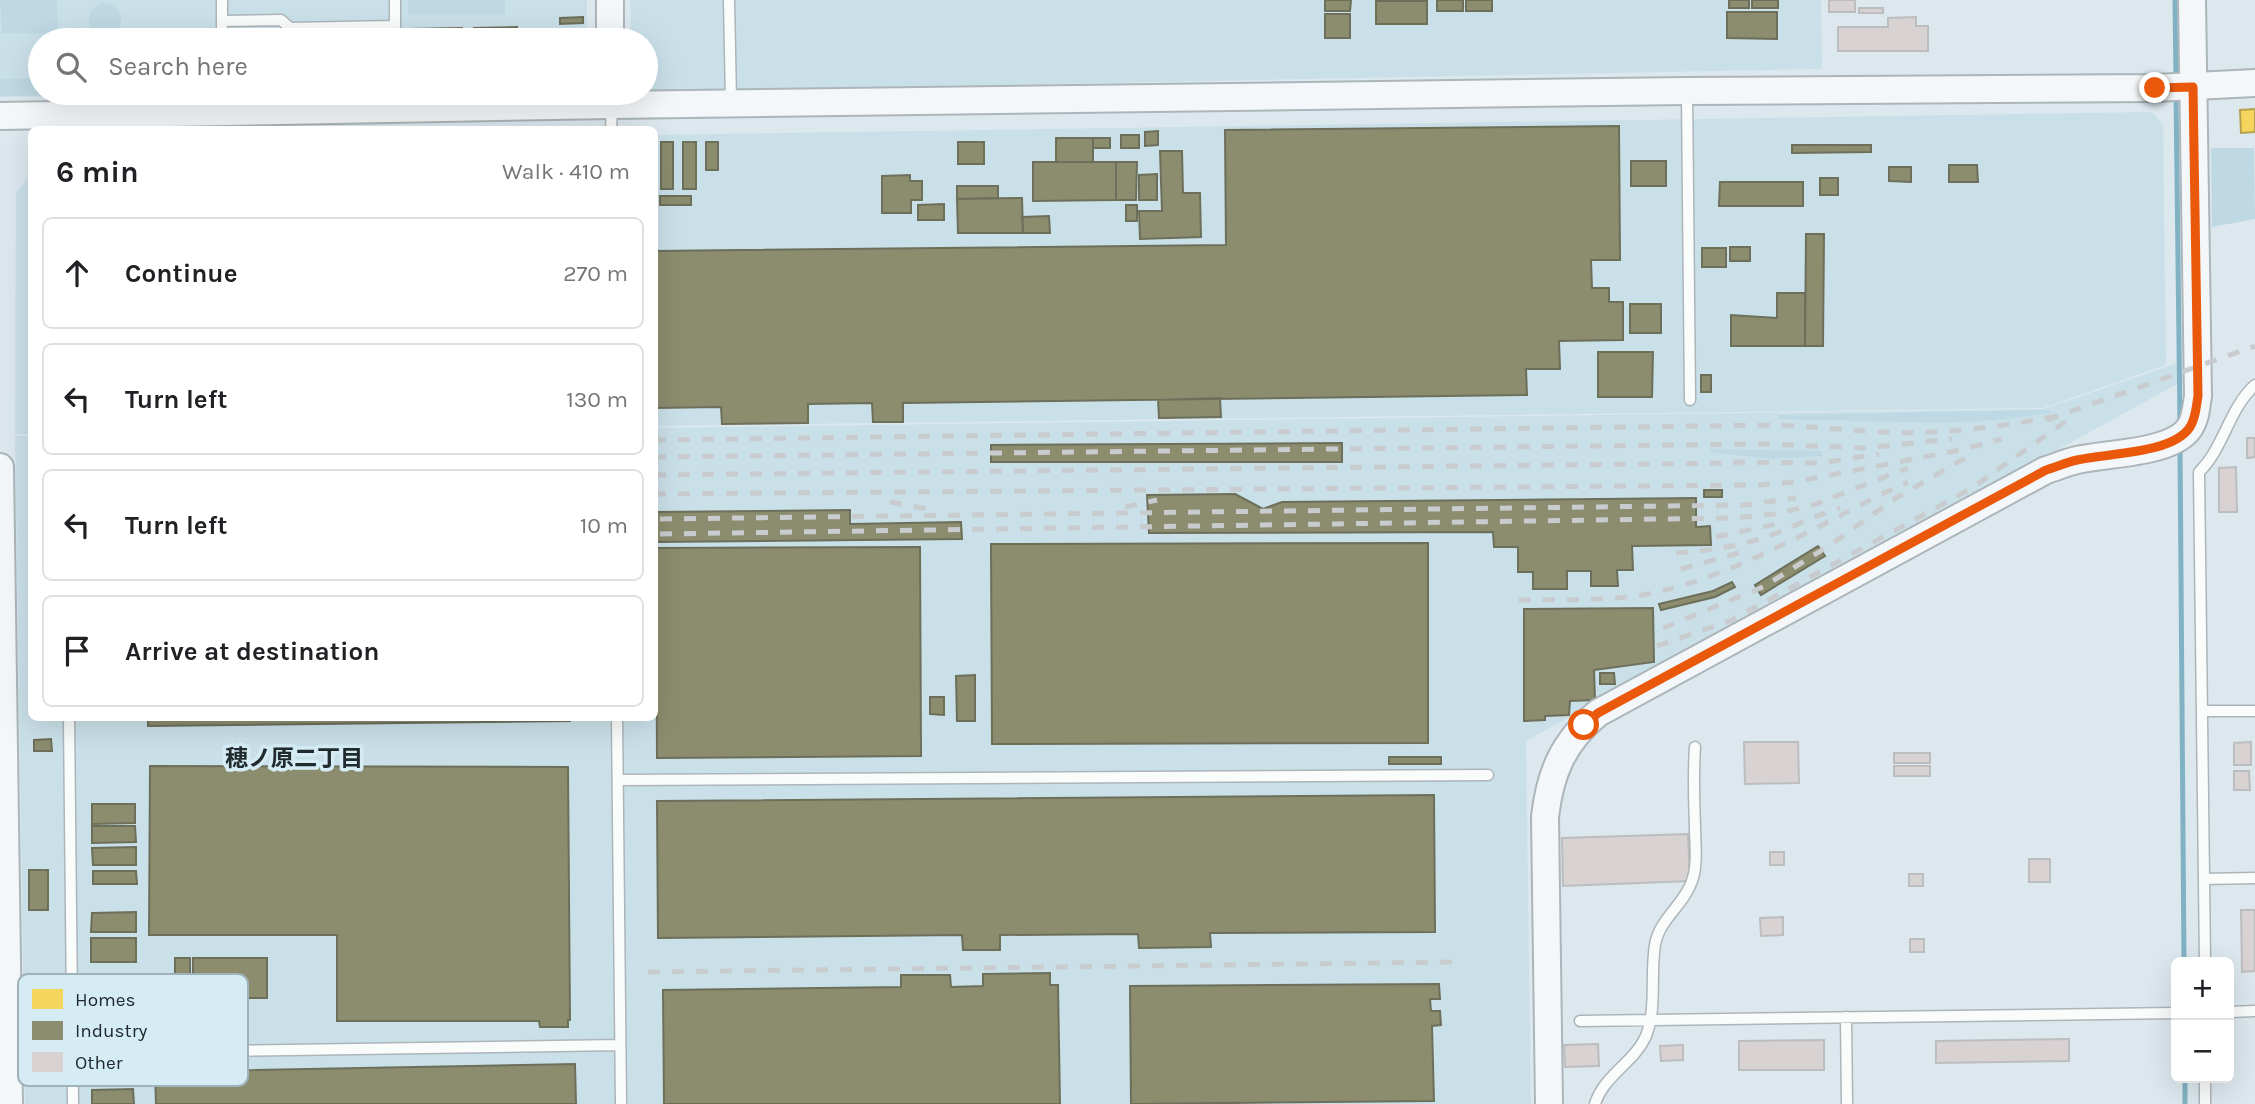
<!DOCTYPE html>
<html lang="en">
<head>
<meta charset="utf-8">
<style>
	:root { --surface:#fff; --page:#f6f6f6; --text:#202124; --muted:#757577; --line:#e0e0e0 }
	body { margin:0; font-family:Karla,"Noto Sans JP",sans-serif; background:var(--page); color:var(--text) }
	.controls { position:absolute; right:21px; bottom:21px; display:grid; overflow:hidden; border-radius:10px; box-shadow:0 7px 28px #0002 }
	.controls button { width:63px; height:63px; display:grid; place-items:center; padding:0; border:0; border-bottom:2px solid var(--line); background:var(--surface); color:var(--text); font:35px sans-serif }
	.stop { position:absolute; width:21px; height:21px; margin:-16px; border:5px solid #ea580c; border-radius:50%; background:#fff }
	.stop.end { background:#ea580c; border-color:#fff; box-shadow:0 2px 7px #0008 }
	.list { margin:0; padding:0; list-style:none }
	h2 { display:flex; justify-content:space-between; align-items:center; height:91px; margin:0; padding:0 28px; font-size:30px }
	h2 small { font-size:23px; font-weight:400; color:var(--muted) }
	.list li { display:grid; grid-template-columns:46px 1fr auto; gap:21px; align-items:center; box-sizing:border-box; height:112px; margin:0 14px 14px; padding:0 14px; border:2px solid var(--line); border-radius:10px }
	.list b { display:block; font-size:26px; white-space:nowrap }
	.list em { font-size:23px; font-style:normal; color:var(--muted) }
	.icon { flex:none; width:38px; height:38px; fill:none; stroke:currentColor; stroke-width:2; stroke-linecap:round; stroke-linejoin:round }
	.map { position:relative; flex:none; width:2255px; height:1104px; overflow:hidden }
	.search { position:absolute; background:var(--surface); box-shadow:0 7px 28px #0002; left:28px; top:28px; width:630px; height:77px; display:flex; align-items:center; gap:18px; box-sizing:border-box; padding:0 24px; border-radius:38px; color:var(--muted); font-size:26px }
	.panel { position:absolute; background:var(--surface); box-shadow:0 7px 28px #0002; left:28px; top:126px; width:630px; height:595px; border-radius:10px }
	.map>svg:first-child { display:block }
	.built { fill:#cae0e9 }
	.green { fill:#bed9e4 }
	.homes { fill:#f6d55c; stroke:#b6a24e; stroke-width:2 }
	.industry { fill:#8c8c6e; stroke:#6c6f5a; stroke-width:2 }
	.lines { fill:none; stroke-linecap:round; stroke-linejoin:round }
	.stream { stroke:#81b2c3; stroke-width:5 }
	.building { fill:#d9d2d3; stroke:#bcbdbf; stroke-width:2 }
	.lane-casing { stroke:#acb5b9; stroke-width:13 }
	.secondary-casing { stroke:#acb5b9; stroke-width:30 }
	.lane { stroke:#fafcfc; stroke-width:10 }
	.secondary { stroke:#f3f7f9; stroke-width:26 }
	.rail { stroke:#c9ccce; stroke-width:5; stroke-dasharray:12 12; stroke-linecap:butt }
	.route { stroke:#ea580c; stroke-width:9 }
	.labels { text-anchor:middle; stroke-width:7; stroke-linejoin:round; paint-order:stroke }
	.neighbourhood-label { font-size:23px; font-weight:bold; fill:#212a2d; stroke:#d5ecf5 }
	.key { fill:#d5ecf5; stroke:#9fb2b9; stroke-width:2 }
	.key-label { font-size:19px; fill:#212a2d }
</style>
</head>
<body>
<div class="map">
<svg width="2255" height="1104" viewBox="0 0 2255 1104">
	<rect width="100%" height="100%" fill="#dce8ee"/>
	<!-- built -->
	<path class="built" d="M0 0H587V40H40V93H253L0 97Z
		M630 0H1821L1822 69 646 92V40H631Z
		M2152 112 2163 125 2166 365 2043 408 655 426 654 135Z
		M31 173V434H15L16 193Z
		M2183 361V381L1526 741 1531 1104H25L15 436H31L32 718H654L655 428 2043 409Z"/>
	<!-- green -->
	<path class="green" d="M0 0H57L58 32 56 34 2 33Z
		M408 0H505V14H408Z
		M89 19a16 16 0 1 1 32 0a16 16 0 1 1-32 0Z
		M40 78V93H169L165 95 0 96V79Z
		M2211 148H2254L2255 219 2212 227Z
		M2050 410 2051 413 1998 420 1945 423 1778 419V415Z
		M1710 449 1822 451V456L1771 459 1710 452Z"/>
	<!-- homes -->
	<path class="homes" d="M2255 109V132L2241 133 2240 110Z"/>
	<!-- industry -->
	<path class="industry" d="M1325 0H1351L1350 11H1325Z
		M1437 0H1463V11H1437Z
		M1466 0H1492V11H1466Z
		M1729 0H1749V8H1729Z
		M1752 0H1778V8H1752Z
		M1376 1H1427V24H1376Z
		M1727 12H1777V39L1727 38Z
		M1325 14H1350V38H1325Z
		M583 17V23L560 24V18Z
		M517 27V40H474V28Z
		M462 28V40H409V29Z
		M529 29H549L550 40H529Z
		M1619 126 1620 260H1591L1592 288H1609V302H1623V340L1559 341 1560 369H1526L1527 395 903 403V422H873L872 403 808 404V423L722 424 721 407 654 408V251L1226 245 1225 130Z
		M1158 131V145L1145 146V132Z
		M1121 135H1139V148H1121Z
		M1056 138H1093V162H1056Z
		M1093 138H1110V148H1093Z
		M661 142H673V189H661Z
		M683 142H696V189H683Z
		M706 142H718V170H706Z
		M958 142H984V164H958Z
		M1792 145H1871V152L1792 153Z
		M1160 151H1182L1183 193H1200L1201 237 1140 239 1139 211H1162Z
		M1631 161H1666V186H1631Z
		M1033 162H1116V200L1033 201Z
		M1116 162H1137L1136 200H1116Z
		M1949 165H1977L1978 182H1949Z
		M1889 167H1911V182L1889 181Z
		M1157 174V200H1139V175Z
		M910 175V181H922V200H911V213H882V176Z
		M1820 178H1838V195H1820Z
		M1720 182H1803V206H1719Z
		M957 186H998V198L957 199Z
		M660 196H691V205H660Z
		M1022 198 1023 233H958L957 199Z
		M944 204V220H918V205Z
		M1126 205H1137V221H1126Z
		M1049 216 1050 233H1023L1022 217Z
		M1806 234H1824L1823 346H1805Z
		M1730 247H1750V261H1730Z
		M1702 248H1726V267H1702Z
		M1777 293H1805V346H1731V315L1777 318Z
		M1630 304H1661V333H1630Z
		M1598 352H1653L1652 397H1598Z
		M1701 375H1711V392H1701Z
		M1220 398 1221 417 1159 418 1158 400Z
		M1342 443V462H991V445Z
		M1704 490H1722V497H1704Z
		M1235 494 1263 509 1282 502 1696 498V527L1710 526 1711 545 1632 546 1633 570H1617L1618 586H1591V571H1567V589H1533V572H1518V547H1494L1493 532 1149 533 1147 495Z
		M850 510V524L961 522 962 539 656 542 654 512Z
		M1428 543V743L992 744 991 544Z
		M1818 546 1825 556 1761 595 1755 585Z
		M920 547 921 756 657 758 656 548Z
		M1732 582 1735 587 1715 597 1661 610 1659 604 1713 591Z
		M1653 608 1654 662 1594 670 1595 700 1570 701 1569 715 1545 716V720L1524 721V609Z
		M1600 673H1614L1615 684H1600Z
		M975 675V721H957L956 676Z
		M930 697H944V715L930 714Z
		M148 718H570V721L148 726Z
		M51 739 52 751H34V740Z
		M1389 757H1441V764H1389Z
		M150 766 568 767 570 1020H568V1027H540L539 1021H337V935H149Z
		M1434 795 1435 932 1210 933 1211 947 1139 948 1138 934 1000 935V950H963L962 935 658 938 657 801Z
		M92 804H135V823L92 824Z
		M92 826H135L136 842 92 843Z
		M136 847V865H93L92 848Z
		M29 870H48V910H29Z
		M93 871H136L137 884H93Z
		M136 912V932H91L92 913Z
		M91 938H136V962H91Z
		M175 958H190V978L175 977Z
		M193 958H267V998H193Z
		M1050 973V985H1058L1060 1104H664L663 990 901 987V975H950L951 987 983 986V974Z
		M1439 984 1440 999H1430L1431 1011H1440L1441 1025 1432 1026 1434 1101 1131 1104 1130 986Z
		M575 1064 576 1104H156L155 1072Z
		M133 1089 134 1104H92V1090Z"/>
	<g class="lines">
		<!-- stream -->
		<path class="stream" d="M2175 0 2176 81
			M2176 94 2180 424
			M2180 447 2184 962
			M2185 1078V1104"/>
	</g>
	<!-- building -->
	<path class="building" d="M1829 0H1855V12H1829Z
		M1859 8H1883V13H1859Z
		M1916 17V26H1928V51H1838V27H1888V18Z
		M2247 438H2255V457L2247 458Z
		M2236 467 2237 512H2219V468Z
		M1744 742H1798L1799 783 1745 784Z
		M2251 742V765H2234V743Z
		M1894 753H1930V763H1894Z
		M1894 766H1930V776H1894Z
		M2234 771H2249L2250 790H2234Z
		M1688 834 1690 881 1563 886 1562 838Z
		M1770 852H1784V865H1770Z
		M2029 859H2050V882H2029Z
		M1909 874H1923V886H1909Z
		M2241 910H2255V971L2242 972Z
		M1783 917V935L1761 936 1760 918Z
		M1910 939H1924V952H1910Z
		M2069 1039V1061L1936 1063V1041Z
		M1824 1040V1070H1739V1041Z
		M1598 1044 1599 1066 1565 1067 1564 1045Z
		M1683 1045V1060L1661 1061 1660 1046Z"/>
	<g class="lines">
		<defs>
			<path id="lane" d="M222 0V40
				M729 0 731 101
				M222 21 281 20 290 28 395 26V0
				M1687 93 1690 400
				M611 130 612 105
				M2202 711H2255
				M69 718 73 1104
				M617 718 621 1104
				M618 780 1488 775
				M2204 879 2255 878
				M2205 962 2199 472C2224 448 2229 408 2255 385
				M2229 1012 2255 1011
				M1846 1017 1847 1104
				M1580 1021 2176 1013
				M153 1052 620 1045
				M1595 1104C1604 1075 1634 1063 1646 1036 1657 1008 1650 975 1655 945 1659 919 1684 905 1692 881 1698 864 1695 844 1695 827 1694 800 1693 774 1695 747
				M2205 1104V1078"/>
			<path id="secondary" d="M610 0V40
				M0 116 612 105 1687 91 2155 88 2255 83
				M0 467 9 1104
				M1549 1104 1545 817C1550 773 1563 742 1598 713L2046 470C2057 467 2067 462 2077 460 2106 453 2173 454 2190 427 2196 418 2196 407 2198 396L2192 0"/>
		</defs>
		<!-- lane casing -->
		<use href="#lane" class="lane-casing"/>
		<!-- secondary casing -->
		<use href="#secondary" class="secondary-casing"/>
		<!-- lane -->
		<use href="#lane" class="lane"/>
		<!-- secondary -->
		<use href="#secondary" class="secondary"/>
		<!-- rail -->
		<path class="rail" d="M2047 420 2255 346
			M654 440 1780 425C1814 427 1847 430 1881 432 1939 435 2000 427 2057 416
			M654 457 1762 444 1867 448 1952 439
			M1733 462 1821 463 1879 454
			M654 475 1740 463
			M654 494 1760 485 1794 482 1960 450 2002 439
			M890 502 928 509
			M1125 507 1157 500
			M660 519 1744 505 1796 498
			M660 534 1731 518 1776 514 1816 504 1908 468
			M1716 537 1781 523
			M1676 553C1706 551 1734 547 1763 538 1789 529 1814 516 1840 508
			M1681 569 1742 552
			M1519 600C1565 599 1614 602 1658 592 1716 578 1770 552 1822 525 1851 510 1878 495 1908 482
			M1663 628 1763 587 1830 545 1896 498 1974 453
			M1657 646 1732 620 1972 488 2069 419
			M648 972 1459 962"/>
	</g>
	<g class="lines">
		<!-- route -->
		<path class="route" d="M1584 725 1598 713 2046 470C2057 467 2067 462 2077 460 2107 453 2173 454 2190 427 2196 418 2196 407 2198 396L2193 87 2155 88"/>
	</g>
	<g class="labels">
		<!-- neighbourhood labels -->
		<g class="neighbourhood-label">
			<text x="294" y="766">穂ノ原二丁目</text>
		</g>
	</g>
	<!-- legend -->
	<rect x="18" y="974" width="230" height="112" rx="10" class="key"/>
	<rect x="32" y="989" width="31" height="20" fill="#f6d55c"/>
	<rect x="32" y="1021" width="31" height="19" fill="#8c8c6e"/>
	<rect x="32" y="1052" width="31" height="20" fill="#d9d2d3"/>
	<g class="key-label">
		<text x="75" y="1006">Homes</text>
		<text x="75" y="1037">Industry</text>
		<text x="75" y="1069">Other</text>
	</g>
</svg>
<div class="controls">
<button>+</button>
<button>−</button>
</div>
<div class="stop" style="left:1584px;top:725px"></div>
<div class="stop end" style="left:2155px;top:88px"></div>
<div class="search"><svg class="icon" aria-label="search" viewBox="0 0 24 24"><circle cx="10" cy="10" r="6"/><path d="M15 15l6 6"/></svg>Search here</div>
<section class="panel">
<h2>6 min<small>Walk · 410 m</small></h2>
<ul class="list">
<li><svg class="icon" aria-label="ahead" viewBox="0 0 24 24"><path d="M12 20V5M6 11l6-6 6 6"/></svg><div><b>Continue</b></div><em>270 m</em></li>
<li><svg class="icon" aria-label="left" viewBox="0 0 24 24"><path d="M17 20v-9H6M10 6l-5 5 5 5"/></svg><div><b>Turn left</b></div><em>130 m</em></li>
<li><svg class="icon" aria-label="left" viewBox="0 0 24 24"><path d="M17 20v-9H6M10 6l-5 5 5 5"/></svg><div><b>Turn left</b></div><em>10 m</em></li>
<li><svg class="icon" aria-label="arrive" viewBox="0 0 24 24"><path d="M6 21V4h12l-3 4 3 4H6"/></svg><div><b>Arrive at destination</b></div></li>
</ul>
</section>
</div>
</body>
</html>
